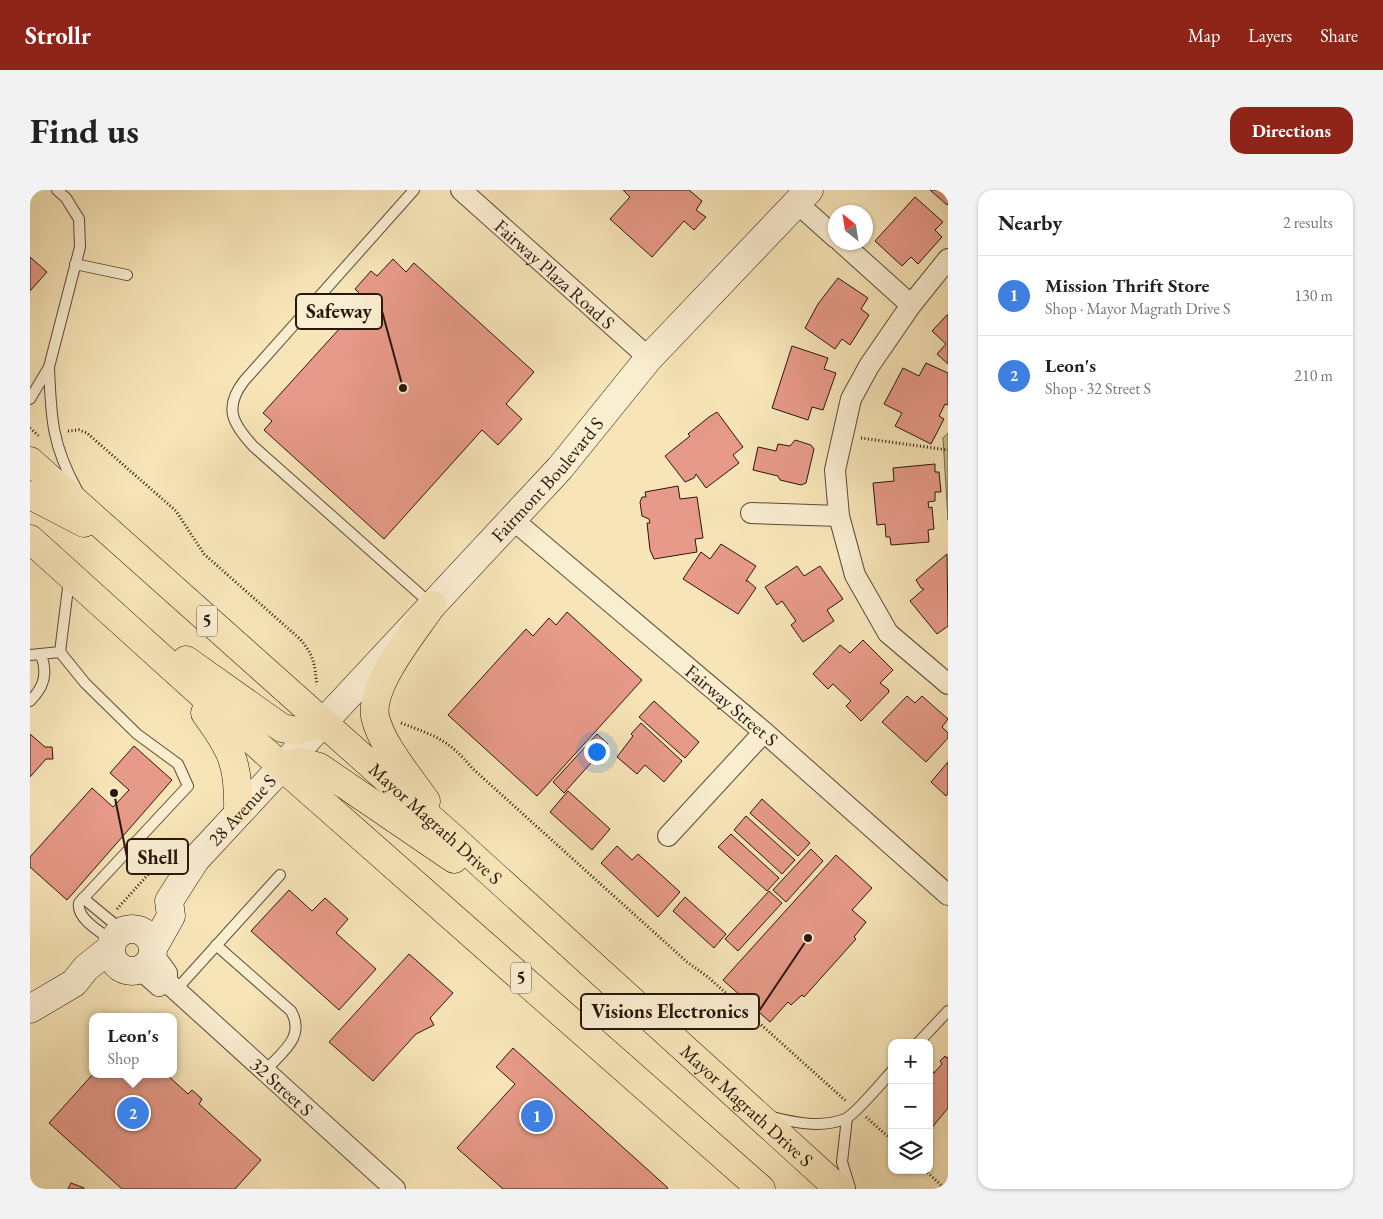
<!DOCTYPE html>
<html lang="en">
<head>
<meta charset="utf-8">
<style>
	:root { --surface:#fff; --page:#f2f2f2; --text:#222; --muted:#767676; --line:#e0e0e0; --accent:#8f2418 }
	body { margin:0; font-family:"EB Garamond",serif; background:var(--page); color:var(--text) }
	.controls { position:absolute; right:15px; bottom:15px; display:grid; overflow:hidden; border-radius:10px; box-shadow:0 1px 4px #0004 }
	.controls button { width:45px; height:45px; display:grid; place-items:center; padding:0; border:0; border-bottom:1px solid var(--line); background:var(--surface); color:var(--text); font:25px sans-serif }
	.compass { position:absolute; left:798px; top:15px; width:45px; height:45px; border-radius:50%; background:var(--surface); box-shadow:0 1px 4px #0004; rotate:330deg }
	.you { position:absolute; left:566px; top:561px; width:18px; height:18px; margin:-12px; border:4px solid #fff; border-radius:50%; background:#1a73e8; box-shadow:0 0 0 8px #1a73e833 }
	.badge { display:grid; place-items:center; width:32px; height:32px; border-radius:50%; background:var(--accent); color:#fff; font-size:16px; font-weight:700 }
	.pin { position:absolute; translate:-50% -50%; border:2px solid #fff; box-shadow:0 1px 5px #0006 }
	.popup { position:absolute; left:59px; top:823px; width:88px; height:65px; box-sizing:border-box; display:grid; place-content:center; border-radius:10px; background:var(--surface); filter:drop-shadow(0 1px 4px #0005); font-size:16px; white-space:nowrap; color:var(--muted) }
	.popup b { font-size:19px; color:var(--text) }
	.popup::after { content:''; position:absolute; left:50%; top:100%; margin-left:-10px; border:10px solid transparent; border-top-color:var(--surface) }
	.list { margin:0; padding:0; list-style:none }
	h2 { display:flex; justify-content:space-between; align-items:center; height:65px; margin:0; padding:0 20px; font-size:21px }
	h2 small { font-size:16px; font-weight:400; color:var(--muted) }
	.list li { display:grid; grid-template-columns:32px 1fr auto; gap:15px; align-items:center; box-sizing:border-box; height:80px; padding:0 20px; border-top:1px solid var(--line) }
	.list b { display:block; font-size:19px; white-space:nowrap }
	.list p { margin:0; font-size:16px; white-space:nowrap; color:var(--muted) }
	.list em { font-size:16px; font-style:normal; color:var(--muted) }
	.icon { flex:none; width:28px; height:28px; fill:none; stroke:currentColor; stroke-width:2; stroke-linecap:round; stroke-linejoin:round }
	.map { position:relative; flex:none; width:918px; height:999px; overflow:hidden; border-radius:15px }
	header { display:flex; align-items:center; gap:30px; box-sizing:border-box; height:70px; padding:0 25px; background:var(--accent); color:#fff }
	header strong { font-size:24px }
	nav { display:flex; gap:28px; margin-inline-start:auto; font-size:18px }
	.intro { display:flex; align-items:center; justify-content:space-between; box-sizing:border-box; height:120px; padding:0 30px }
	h1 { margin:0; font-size:35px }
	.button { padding:12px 22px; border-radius:15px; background:var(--accent); color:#fff; font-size:18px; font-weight:700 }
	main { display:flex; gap:30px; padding:0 30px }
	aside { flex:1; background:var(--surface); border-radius:15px; box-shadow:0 1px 4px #0004 }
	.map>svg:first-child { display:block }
	.grass { fill:url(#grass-tufts); stroke:#766c4c }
	.building { fill:#e79a89; stroke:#29160d }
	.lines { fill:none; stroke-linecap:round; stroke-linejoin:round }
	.lane-casing { stroke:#5c4a38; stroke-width:12 }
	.street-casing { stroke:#5c4a38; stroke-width:22 }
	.secondary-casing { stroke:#29160d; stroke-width:29 }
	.primary-casing { stroke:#29160d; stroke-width:29 }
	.path { stroke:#29160d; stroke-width:3; stroke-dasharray:1 2.5; stroke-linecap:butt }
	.lane { stroke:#faeed1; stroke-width:10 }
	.street { stroke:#faeed1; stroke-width:20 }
	.secondary { stroke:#faeed1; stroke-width:28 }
	.primary { stroke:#f7e5b8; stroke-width:28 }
	.labels { text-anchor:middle; stroke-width:4.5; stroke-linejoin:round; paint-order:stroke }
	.shield { fill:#faeed1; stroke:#685748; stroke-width:1 }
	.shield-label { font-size:18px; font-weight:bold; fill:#29160d }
	.street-label { font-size:19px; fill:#29160d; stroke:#faeed1 }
	.leader { fill:none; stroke:#29160d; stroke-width:2 }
	.callout-dot { fill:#29160d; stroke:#faeed1; stroke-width:2 }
	.callout { fill:#faeed1; stroke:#29160d; stroke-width:2 }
	.callout-label { font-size:20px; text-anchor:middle; font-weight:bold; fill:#29160d }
</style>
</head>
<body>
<header>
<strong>Strollr</strong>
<nav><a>Map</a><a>Layers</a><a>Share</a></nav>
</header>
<div class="intro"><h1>Find us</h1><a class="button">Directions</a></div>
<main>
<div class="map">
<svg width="918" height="999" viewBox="0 0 918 999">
	<defs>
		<pattern id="grass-tufts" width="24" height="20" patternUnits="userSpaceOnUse" patternTransform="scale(1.25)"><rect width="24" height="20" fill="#c4c28a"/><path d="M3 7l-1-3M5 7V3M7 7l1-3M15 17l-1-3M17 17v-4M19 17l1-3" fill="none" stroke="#a8a676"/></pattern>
	</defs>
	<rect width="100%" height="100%" fill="#f7e5b8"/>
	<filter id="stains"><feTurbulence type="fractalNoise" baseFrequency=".004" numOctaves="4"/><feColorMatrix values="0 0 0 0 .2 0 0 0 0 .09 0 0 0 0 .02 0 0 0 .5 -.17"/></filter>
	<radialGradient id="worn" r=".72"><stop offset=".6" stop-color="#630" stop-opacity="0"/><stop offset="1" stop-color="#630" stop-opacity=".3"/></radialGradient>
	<!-- grass -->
	<path class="grass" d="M918 243V330L913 248Z"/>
	<!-- building -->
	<path class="building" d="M593 0H659L672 11 666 20 676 27 664 40 654 31 622 67 580 29 600 7Z
		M900 0H918V14L917 15Z
		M885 7 913 32 905 40 912 47 888 74 881 67 872 76 845 51Z
		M0 67 17 82 0 101Z
		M363 69 376 82 384 73 504 182 476 214 492 229 468 255 452 240 354 349 234 240 242 231 233 223 320 127 316 122 331 105 325 99 341 81 347 86Z
		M808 88 838 108 831 119 839 125 820 155 812 149 805 159 775 138 788 114Z
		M917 125H918V174L907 164 916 154 902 141Z
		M762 156 798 168 794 179 806 183 793 220 782 217 778 230 742 218Z
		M896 173 918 183V215L915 214 909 226 914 229 901 254 865 236 872 223 854 214 873 178 889 186Z
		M687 222 713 257 703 265 709 273 676 298 666 284 664 288 655 292 635 266 660 246 658 244 679 227Z
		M765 250 781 255 784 259 776 293 771 295 750 290 748 286 723 280 728 257 746 261 748 254 760 256Z
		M905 274V282H909L911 302H905V311L898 312 899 318 902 317 904 339 898 340 899 352 861 355 860 347H856L855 334 847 335 843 293 864 291 863 278Z
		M648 296 650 309 667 307 673 348 665 349 667 362 624 369 620 360 617 333H620L619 329 612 326 610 312 612 307H616L615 302Z
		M691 354 726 376 716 391H718L726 398 708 424 653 389 671 362 680 369Z
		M917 364 918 436 907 444 880 411 894 399 891 398 886 390Z
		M767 376 774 386 790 376 813 409 797 420 804 431 773 452 761 435 766 431 752 411 747 415 735 397Z
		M537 422 612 490 507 606 418 525 496 439 503 446 519 428 526 435Z
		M833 450 863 480 850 493 858 499 859 502 831 531 816 516 821 511 803 494 798 499 783 484 810 455 820 463Z
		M877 506 885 513 892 506 918 529 912 537 918 543V548L896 572 852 532Z
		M624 511 669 552 655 568 609 527Z
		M611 533 652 571 634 592 615 575 607 584 587 567 603 546 601 544Z
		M0 544 15 557H22L23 569H16L0 587Z
		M567 544 578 554 534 603 523 592Z
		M104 556 142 590 37 710 0 677V667L62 598 83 617 99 600 80 583Z
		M918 572V603L916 606 901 592Z
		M538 601 580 639 562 660 520 622Z
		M732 609 780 653 768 666 720 623Z
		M716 626 765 670 752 684 704 640Z
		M701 644 749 688 737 701 688 657Z
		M587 656 602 670 608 664 650 702 628 727 571 673Z
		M781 659 793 671 756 712 743 700Z
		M806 665 842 698 822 720 836 732 824 747 826 749 774 807 772 805 761 815 758 812 740 832 693 790Z
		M259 700 282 721 295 708 318 729 306 743 346 779 309 820 221 741Z
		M739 701 752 713 708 761 695 749Z
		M655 707 696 744 684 758 643 721Z
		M379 764 423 803 400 828 404 835 386 844 343 891 299 852Z
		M483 858 638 998 636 999H473L427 958 485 894 466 877Z
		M915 866 916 868 918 867V918L900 940 899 883 902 880 904 883 912 874 910 871Z
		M63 884H136L158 904 162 900 172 909 169 914 231 970 205 999H92L19 933Z
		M41 993 54 998V999H38Z"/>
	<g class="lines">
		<defs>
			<path id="lane" d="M384 0 214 191C193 218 203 234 223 256L401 414
				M45 74 97 85
				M19 178C21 228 22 255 47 300
				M0 209 19 177 50 57 49 29 36 8 27 0
				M39 390 30 462 55 493 107 544 148 574 158 596 49 713C46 729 72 743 83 751
				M0 465 30 462
				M0 511C14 497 18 484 11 465
				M53 708 93 741
				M186 755 261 821C276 847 252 862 235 881
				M146 800 250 685
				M888 853 918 821
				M742 927C766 933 791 938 815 929 825 925 853 891 862 881
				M817 928 812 972 820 998"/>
			<g id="street">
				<path id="s1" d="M431 0 619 168"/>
				<path d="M767 13 806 48"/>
				<path d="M811 52 881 115"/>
				<path d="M918 69 881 115 839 176 821 209 805 280 809 326 825 385 858 443 918 494"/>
				<path d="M721 323 809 326"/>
				<path id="s2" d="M482 329 734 542 918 705"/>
				<path d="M638 646 734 542"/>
				<path id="s3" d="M123 764 137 783V792L365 999"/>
				<path d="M110 779 129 796 137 792"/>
			</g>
			<g id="secondary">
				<circle cx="102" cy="760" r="21"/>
				<path id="s4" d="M123 758 141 726 139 711 166 669 530 278 619 168 779 0"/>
				<path d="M0 819 44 793 56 778 81 758"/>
			</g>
			<g id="primary">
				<path id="s5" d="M0 271 425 650 809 999"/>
				<path d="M0 305 54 333"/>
				<path d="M0 349 251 576 731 999"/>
				<path d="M156 470 252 538 266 541 291 533"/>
				<path d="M175 523C202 560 209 574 208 620"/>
				<path d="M251 576 271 572 289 577 424 669"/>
				<path d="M396 611C380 588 350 553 345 526 340 494 385 441 402 415"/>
			</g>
		</defs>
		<!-- lane casing -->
		<use href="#lane" class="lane-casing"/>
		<!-- street casing -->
		<use href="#street" class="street-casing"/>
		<!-- secondary casing -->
		<use href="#secondary" class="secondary-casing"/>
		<!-- primary casing -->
		<use href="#primary" class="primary-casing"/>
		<!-- path -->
		<path class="path" d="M0 238 10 247
			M38 241 49 240 57 243 146 321 174 364 270 449C285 467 284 473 287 495
			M831 248 918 260
			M371 533C405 546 418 549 442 578L657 772 678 787 817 912
			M87 719 133 668 142 663
			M836 927 862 950
			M895 980 915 999"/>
		<!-- lane -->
		<use href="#lane" class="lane"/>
		<!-- street -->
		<use href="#street" class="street"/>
		<!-- secondary -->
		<use href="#secondary" class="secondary"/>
		<!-- primary -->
		<use href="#primary" class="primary"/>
	</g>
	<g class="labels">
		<!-- shield labels -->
		<g class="shield">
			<rect x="167" y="415.5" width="20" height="31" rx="4"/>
			<rect x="481" y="772.5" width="20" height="31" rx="4"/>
		</g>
		<g class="shield-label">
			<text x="177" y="437">5</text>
			<text x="491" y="794">5</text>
		</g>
		<!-- street labels -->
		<g class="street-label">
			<text dy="7" stroke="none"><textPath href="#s1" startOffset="126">Fairway Plaza Road S</textPath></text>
			<text dy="7" stroke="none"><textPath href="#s4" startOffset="619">Fairmont Boulevard S</textPath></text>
			<text dy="7" stroke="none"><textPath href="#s2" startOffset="288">Fairway Street S</textPath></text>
			<text dy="7" stroke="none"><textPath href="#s4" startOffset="169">28 Avenue S</textPath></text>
			<text dy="7" stroke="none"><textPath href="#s5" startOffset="544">Mayor Magrath Drive S</textPath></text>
			<text dy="7" stroke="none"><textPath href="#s3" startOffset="188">32 Street S</textPath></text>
			<text dy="7" stroke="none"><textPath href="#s5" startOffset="964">Mayor Magrath Drive S</textPath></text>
		</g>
	</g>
	<!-- callouts -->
	<path class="leader" d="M373 198L352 121M84 603L97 667M778 748L729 821"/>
	<g class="callout-dot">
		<circle cx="373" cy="198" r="5"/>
		<circle cx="84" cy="603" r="5"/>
		<circle cx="778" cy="748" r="5"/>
	</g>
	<g class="callout">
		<rect x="266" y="104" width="86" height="35" rx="5"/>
		<rect x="97" y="649" width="61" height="35" rx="5"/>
		<rect x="551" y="804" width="178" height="35" rx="5"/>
	</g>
	<g class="callout-label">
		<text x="309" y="128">Safeway</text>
		<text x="128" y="674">Shell</text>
		<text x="640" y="828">Visions Electronics</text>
	</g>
	<rect width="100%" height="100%" filter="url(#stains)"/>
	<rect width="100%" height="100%" fill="url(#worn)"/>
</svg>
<div class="controls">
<button>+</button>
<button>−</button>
<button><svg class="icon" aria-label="layers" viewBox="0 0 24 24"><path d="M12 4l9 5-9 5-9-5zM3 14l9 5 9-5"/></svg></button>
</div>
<svg class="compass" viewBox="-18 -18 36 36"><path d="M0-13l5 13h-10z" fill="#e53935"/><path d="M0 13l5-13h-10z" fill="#767676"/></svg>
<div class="you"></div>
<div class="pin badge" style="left:507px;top:926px;background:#3f7fe0">1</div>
<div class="pin badge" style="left:103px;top:923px;background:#3f7fe0">2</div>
<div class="popup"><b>Leon's</b>Shop</div>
</div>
<aside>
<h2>Nearby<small>2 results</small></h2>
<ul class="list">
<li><span class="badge" style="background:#3f7fe0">1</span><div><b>Mission Thrift Store</b><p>Shop · Mayor Magrath Drive S</p></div><em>130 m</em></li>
<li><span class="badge" style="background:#3f7fe0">2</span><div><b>Leon's</b><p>Shop · 32 Street S</p></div><em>210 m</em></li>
</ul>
</aside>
</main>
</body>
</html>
